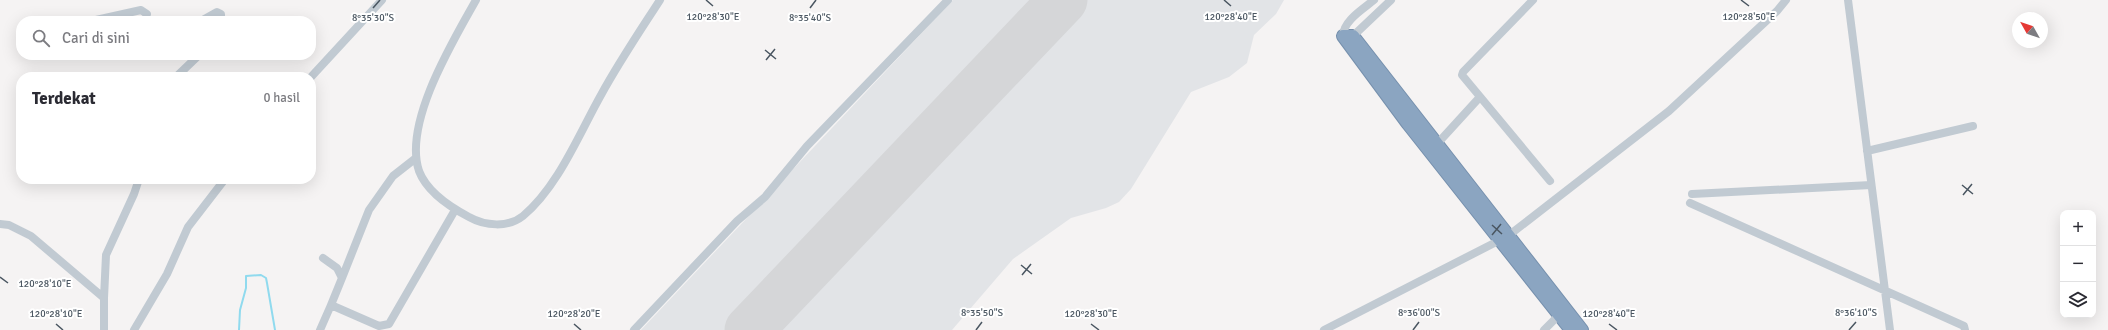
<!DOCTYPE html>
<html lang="id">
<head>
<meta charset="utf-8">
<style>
	:root { --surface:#fff; --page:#f7f7f7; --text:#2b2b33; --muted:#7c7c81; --line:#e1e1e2 }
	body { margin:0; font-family:Signika,sans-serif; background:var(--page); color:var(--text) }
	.controls { position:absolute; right:12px; bottom:12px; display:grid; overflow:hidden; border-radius:8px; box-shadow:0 4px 16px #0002 }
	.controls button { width:36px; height:36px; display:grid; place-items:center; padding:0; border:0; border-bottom:1px solid var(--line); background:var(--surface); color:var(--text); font:20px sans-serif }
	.compass { position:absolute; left:2012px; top:12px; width:36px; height:36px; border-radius:50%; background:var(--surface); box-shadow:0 4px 16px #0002; rotate:310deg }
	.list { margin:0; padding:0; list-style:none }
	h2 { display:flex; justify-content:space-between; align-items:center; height:52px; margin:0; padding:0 16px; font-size:17px }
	h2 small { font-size:13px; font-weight:400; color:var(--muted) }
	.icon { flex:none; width:22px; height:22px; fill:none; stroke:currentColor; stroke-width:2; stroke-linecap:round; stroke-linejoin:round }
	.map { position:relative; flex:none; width:2108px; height:330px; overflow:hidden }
	.search { position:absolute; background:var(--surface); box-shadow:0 4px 16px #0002; left:16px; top:16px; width:300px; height:44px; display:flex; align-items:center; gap:10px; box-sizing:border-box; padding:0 14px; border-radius:16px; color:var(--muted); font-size:15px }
	.panel { position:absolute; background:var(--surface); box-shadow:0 4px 16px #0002; left:16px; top:72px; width:300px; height:112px; border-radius:16px }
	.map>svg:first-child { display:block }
	.airport { fill:#e2e4e7 }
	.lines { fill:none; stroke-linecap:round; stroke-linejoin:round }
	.stream { stroke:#90daee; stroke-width:2 }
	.runway { stroke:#d5d6d8; stroke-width:49 }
	.highway-casing { stroke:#7690ad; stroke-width:14 }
	.minor { stroke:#c1cad2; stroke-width:8 }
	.highway { stroke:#8ba5c1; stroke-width:12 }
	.ticks { fill:none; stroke:#4a5661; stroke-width:1.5 }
	.ticks-label { font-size:10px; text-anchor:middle; fill:#4a5661; stroke:#fff; stroke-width:4; stroke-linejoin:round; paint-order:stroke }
</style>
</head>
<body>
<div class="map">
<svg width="2108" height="330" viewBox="0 0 2108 330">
	<rect width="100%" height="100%" fill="#f5f3f3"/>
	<!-- airport -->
	<path class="airport" d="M953 0H1284L1276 14 1254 35 1247 63 1229 77 1191 92 1131 189 1119 202 1106 208 1071 218 1013 259 952 330H641Z"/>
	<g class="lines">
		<!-- stream -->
		<path class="stream" d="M239 330 240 310 246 288V276L261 275 266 278 267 283 275 330"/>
		<!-- runway -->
		<path class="runway" d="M749 330 1063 0"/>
		<defs>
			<path id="highway" d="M1571 330 1408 124 1343 36H1353L1582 330"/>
		</defs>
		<!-- highway casing -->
		<use href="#highway" class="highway-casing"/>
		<!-- minor -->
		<path class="minor" d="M476 0C453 41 403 123 419 171 427 192 450 207 469 217 485 226 508 228 523 216 558 187 579 134 601 95 619 62 640 31 660 0
			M1533 0 1463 72 1462 75 1550 181
			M1848 0 1890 330
			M96 20 141 10 147 14 145 21
			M201 21 217 12 221 14V21
			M1343 36C1343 21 1363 9 1374 0
			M1353 36 1391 0
			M176 77 199 55
			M311 77 382 0
			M1437 144 1479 98
			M1867 151 1973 126
			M1692 194 1871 185
			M1690 203 1964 326 1965 330
			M0 224 9 225 31 236 104 298V330
			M323 258 337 268 342 278 331 305
			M342 278 369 210 393 176 416 158
			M104 298 106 255 134 194 139 179
			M134 330 167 274 188 227 225 179
			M320 330 331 305 379 326 389 324 455 210
			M634 330 737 221 765 197 807 146 948 0
			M1324 330 1508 236 1669 111 1777 11 1786 0
			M1544 330 1562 312"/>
		<!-- highway -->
		<use href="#highway" class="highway"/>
	</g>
	<!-- ticks -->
	<path class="ticks" d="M706 0 713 6M1224 0 1231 6M1741 0 1749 6M373 8 380 0M810 8 816 0M765 50 776 59M766 60 775 49M1962 185 1973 194M1963 195 1972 184M1492 225 1502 234M1492 235 1501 224M1021 265 1032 274M1022 275 1031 264M0 277 8 283M56 324 63 330M574 324 581 330M1091 324 1099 330M1609 324 1617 330M976 330 982 322M1413 330 1419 322M1849 330 1856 322"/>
	<g class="ticks-label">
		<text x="713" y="20">120°28'30"E</text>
		<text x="1231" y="20">120°28'40"E</text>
		<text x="1749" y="20">120°28'50"E</text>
		<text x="373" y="21">8°35'30"S</text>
		<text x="810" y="21">8°35'40"S</text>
		<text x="45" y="287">120°28'10"E</text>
		<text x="982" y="316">8°35'50"S</text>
		<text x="1419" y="316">8°36'00"S</text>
		<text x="1856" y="316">8°36'10"S</text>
		<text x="56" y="317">120°28'10"E</text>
		<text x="574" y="317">120°28'20"E</text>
		<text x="1091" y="317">120°28'30"E</text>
		<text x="1609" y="317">120°28'40"E</text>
	</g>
</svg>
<div class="controls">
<button>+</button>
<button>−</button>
<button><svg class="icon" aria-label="layers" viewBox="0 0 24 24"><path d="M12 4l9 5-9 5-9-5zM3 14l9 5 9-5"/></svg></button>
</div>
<svg class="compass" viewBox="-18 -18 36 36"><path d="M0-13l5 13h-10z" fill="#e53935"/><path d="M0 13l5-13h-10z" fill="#7c7c81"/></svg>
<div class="search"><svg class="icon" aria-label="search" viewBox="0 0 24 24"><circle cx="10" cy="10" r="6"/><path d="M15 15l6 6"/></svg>Cari di sini</div>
<section class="panel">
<h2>Terdekat<small>0 hasil</small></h2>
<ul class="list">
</ul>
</section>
</div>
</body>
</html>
